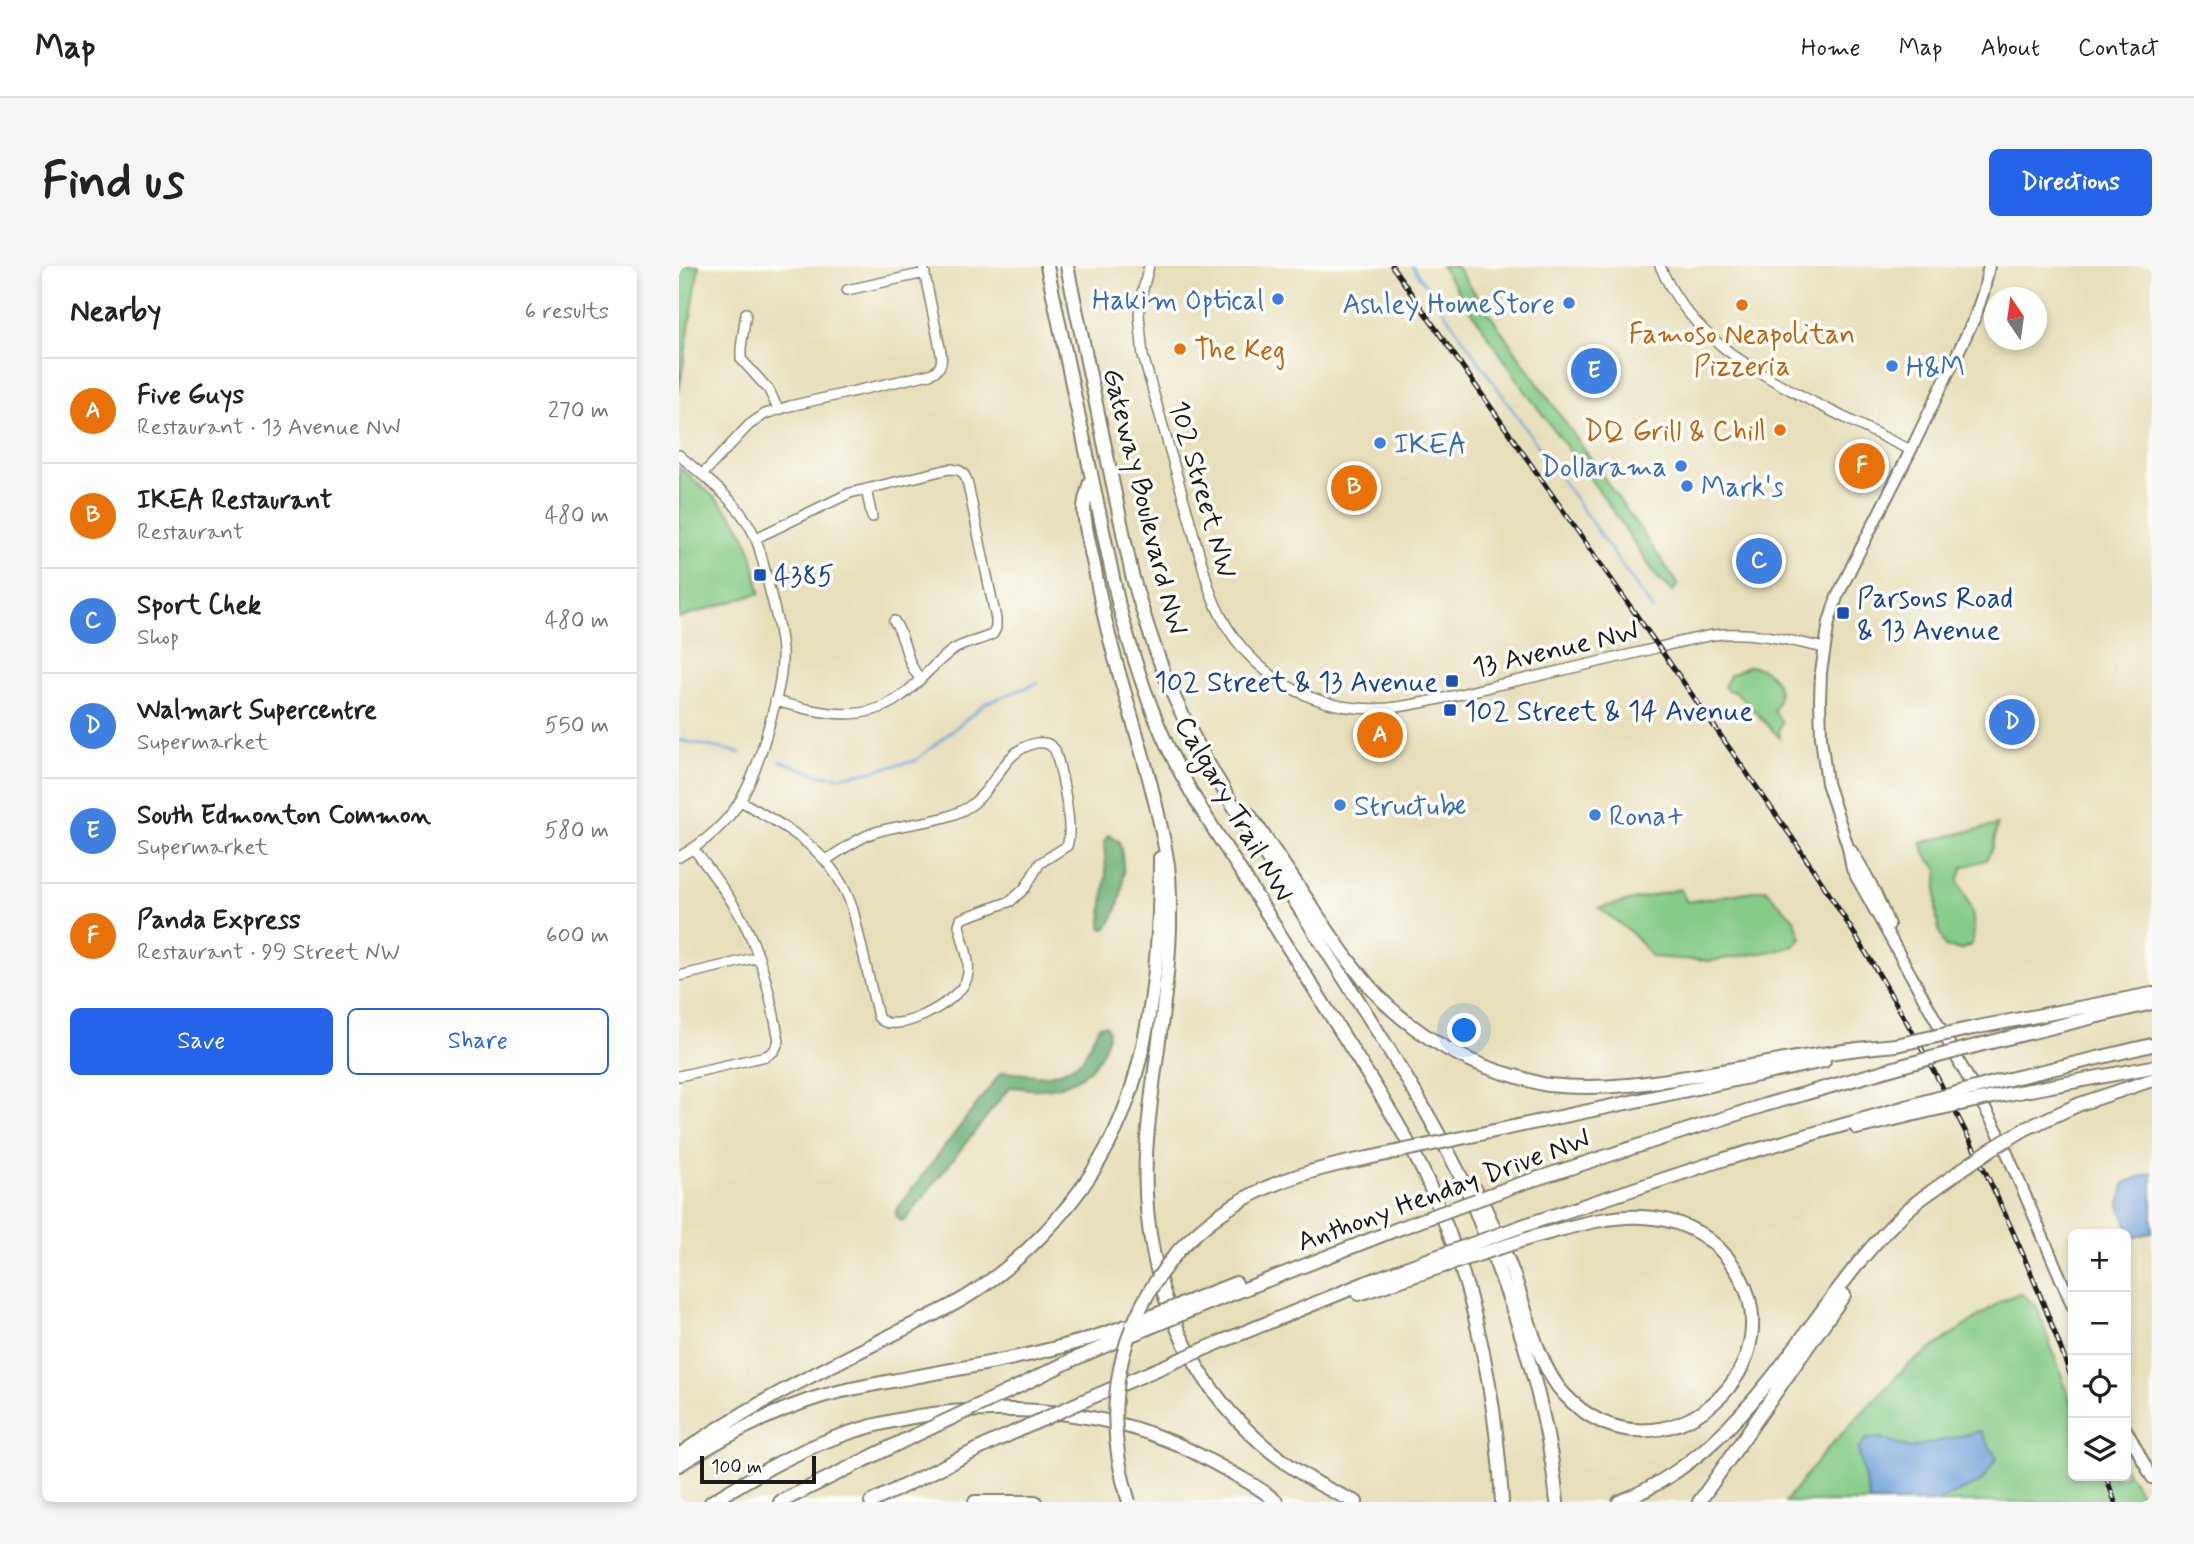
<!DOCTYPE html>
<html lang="en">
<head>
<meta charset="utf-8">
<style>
	:root { --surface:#fff; --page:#f6f6f6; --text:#222; --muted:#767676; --line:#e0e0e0; --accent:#2563eb }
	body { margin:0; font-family:Mynerve,sans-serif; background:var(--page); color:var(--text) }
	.controls { position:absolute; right:21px; bottom:21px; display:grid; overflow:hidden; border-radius:10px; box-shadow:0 4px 10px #0003 }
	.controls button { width:63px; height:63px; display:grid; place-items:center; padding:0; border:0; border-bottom:2px solid var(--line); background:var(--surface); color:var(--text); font:35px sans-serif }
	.compass { position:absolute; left:1305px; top:21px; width:63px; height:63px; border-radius:50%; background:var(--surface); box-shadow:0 4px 10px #0003; rotate:347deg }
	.scale { position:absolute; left:21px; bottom:18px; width:116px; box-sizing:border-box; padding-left:7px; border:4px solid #1c1c1c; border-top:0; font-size:19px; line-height:24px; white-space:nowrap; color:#1c1c1c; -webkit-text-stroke:5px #fdfcf7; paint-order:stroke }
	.you { position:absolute; left:786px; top:765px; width:24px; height:24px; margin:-18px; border:5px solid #fff; border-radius:50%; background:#1a73e8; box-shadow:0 0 0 10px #1a73e833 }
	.badge { display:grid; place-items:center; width:46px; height:46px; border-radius:50%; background:var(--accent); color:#fff; font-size:23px; font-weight:700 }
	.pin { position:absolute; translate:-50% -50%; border:4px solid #fff; box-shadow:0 2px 7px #0006 }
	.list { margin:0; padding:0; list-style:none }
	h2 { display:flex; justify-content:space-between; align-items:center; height:91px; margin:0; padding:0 28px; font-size:30px }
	h2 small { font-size:23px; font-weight:400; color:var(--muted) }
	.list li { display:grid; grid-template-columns:46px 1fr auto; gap:21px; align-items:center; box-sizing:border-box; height:105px; padding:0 28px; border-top:2px solid var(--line) }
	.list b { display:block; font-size:26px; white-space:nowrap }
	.list p { margin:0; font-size:23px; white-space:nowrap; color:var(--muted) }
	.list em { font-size:23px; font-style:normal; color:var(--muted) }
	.actions { display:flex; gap:14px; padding:21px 28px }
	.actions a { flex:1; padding:16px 0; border:2px solid var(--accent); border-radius:10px; text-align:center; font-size:24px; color:var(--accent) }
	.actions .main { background:var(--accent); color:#fff }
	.icon { flex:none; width:38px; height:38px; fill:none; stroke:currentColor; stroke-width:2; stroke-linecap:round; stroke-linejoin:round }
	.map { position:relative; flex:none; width:1473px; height:1236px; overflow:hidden; border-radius:10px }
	header { display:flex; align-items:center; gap:42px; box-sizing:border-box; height:98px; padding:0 35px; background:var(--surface); border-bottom:2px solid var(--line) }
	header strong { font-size:33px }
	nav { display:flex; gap:38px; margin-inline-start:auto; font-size:24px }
	.intro { display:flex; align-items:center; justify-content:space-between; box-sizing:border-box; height:168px; padding:0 42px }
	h1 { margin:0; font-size:49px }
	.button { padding:18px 32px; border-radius:10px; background:var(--accent); color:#fff; font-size:24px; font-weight:700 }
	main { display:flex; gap:42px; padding:0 42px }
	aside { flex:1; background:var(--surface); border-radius:10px; box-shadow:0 4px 10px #0003 }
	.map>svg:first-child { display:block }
	.green { fill:#84cb86; stroke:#507451; stroke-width:2 }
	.forest { fill:#6baf73; stroke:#446648; stroke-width:2 }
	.water { fill:#70a1da; stroke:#465e7b; stroke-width:2 }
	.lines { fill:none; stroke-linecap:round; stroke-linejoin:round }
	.stream { stroke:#70a1da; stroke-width:2.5 }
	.minor-casing { stroke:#827e6b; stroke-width:12 }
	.major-casing { stroke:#827e6b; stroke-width:14 }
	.highway-casing { stroke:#827e6b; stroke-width:16 }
	.minor { stroke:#fff; stroke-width:9 }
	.major { stroke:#fff; stroke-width:10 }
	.highway { stroke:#fff; stroke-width:12 }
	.rail-casing { stroke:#1c1c1c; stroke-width:5 }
	.rail { stroke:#fdfcf7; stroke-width:2.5; stroke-dasharray:8; stroke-linecap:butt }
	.highway-bridge-casing { stroke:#827e6b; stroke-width:16; stroke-linecap:butt }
	.highway-bridge { stroke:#fff; stroke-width:12 }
	.shop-dot { fill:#3f7fe0; stroke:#fdfcf7; stroke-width:2.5 }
	.food-dot { fill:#e8710a; stroke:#fdfcf7; stroke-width:2.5 }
	.transit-dot { fill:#1a4fb4; stroke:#fdfcf7; stroke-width:2.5 }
	.labels { text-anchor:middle; stroke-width:7; stroke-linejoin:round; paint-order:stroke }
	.shop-label { font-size:28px; fill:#366cbe; stroke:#fdfcf7; text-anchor:start }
	.food-label { font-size:28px; fill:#c56008; stroke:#fdfcf7 }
	.street-label { font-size:28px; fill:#1c1c1c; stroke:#fdfcf7 }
	.transit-label { font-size:28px; fill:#164399; stroke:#fdfcf7; text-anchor:start }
</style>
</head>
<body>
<header>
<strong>Map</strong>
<nav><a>Home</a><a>Map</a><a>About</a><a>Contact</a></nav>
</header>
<div class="intro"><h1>Find us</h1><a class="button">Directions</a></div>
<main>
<aside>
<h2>Nearby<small>6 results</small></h2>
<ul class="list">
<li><span class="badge" style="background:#e8710a">A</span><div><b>Five Guys</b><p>Restaurant · 13 Avenue NW</p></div><em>270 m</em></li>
<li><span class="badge" style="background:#e8710a">B</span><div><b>IKEA Restaurant</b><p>Restaurant</p></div><em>480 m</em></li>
<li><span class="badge" style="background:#3f7fe0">C</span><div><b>Sport Chek</b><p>Shop</p></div><em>480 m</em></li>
<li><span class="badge" style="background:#3f7fe0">D</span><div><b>Walmart Supercentre</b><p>Supermarket</p></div><em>550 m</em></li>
<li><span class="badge" style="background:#3f7fe0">E</span><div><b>South Edmonton Common</b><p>Supermarket</p></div><em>580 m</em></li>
<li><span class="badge" style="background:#e8710a">F</span><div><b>Panda Express</b><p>Restaurant · 99 Street NW</p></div><em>600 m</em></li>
</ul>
<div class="actions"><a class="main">Save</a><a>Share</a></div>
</aside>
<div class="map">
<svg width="1473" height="1236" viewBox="0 0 1473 1236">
	<rect width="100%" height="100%" fill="#fdfcf7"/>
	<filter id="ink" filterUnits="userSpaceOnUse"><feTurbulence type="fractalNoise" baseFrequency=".0143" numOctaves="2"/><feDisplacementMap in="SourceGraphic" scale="14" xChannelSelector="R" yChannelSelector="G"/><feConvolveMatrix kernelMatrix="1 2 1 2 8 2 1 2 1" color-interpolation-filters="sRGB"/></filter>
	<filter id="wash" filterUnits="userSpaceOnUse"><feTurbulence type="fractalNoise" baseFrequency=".00686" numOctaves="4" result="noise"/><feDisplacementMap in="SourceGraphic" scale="28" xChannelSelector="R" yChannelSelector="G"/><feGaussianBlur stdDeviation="1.57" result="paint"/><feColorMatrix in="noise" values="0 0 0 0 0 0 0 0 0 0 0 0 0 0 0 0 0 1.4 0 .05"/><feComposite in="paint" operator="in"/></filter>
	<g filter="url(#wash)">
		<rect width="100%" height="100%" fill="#e7dfba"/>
		<!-- green -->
		<path class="green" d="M1 0H20L0 125V8Z
			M762 0H777L999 318 994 325 978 311 926 233 849 129Z
			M0 201C22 220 51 241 65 268 74 286 77 307 81 327L0 352Z
			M1070 400C1085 401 1100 411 1100 429 1100 434 1096 440 1095 445L1103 456 1100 462 1101 472 1056 425H1050L1045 421 1051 409Z
			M1318 559 1314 582 1307 594 1284 601 1279 615C1290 636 1299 653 1293 678L1282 684 1266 681C1254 657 1257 629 1259 602L1249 593 1242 576Z
			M1001 623 1008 636 1086 623 1115 653 1122 672 1114 680 1101 684 1031 695 973 691 954 668 920 642Z
			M1341 1027 1357 1039 1394 1142V1210H1447V1203L1467 1236H1106L1148 1183 1229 1099 1322 1035Z"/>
		<!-- forest -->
		<path class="forest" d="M429 569 440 575C448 603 445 638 428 662L424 663 422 660 427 607 425 576Z
			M427 759C432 766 428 772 426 780 415 809 384 825 353 823 346 823 339 821 331 821L227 953 222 955 217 950V944L321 808 325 806 367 810 384 805 403 794 420 760Z"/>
		<!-- water -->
		<path class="water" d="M1473 906V966L1453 972 1441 940 1445 917Z
			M1301 1165 1318 1192 1302 1216 1257 1236H1191L1179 1184 1187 1173 1201 1172 1232 1182Z"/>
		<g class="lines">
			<!-- stream -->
			<path class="stream" d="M733 0 974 344
				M0 474 62 487
				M101 495 141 509 160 511 188 506 236 495 307 437 359 417"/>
		</g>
	</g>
	<g filter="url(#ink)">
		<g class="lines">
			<defs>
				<path id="minor" d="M470 0 462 31 460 49 464 90 530 322C556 399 627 449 709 442 745 438 782 428 818 419 865 409 911 398 957 387 983 381 1009 373 1035 369 1072 364 1109 374 1145 382
					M981 0C1011 72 1075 105 1140 139 1171 154 1201 170 1232 184
					M168 24 246 7
					M67 47 62 82V93L90 124 99 143
					M0 189C25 211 55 232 71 261 81 278 84 298 89 317 94 339 102 362 103 385 104 410 97 435 90 459 73 521 58 558 0 591
					M23 209 70 159 86 148 111 140 251 108C261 104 264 98 262 87L244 0
					M187 223 193 251
					M77 272 171 227 270 203C283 203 286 207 289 219L317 353V362L314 368C301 375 286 376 274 384 254 397 240 418 221 431 182 459 138 446 96 435
					M215 355C228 373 226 398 242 413
					M62 535C111 564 155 585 174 644L199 751C214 772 281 736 288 712 293 696 283 675 280 659L282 653 332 635 346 622 361 597 388 580C395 561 382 504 376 484 370 477 366 476 357 477 325 484 319 517 296 536 271 558 225 556 194 567 177 573 162 585 147 594
					M0 710 80 691
					M0 810 87 790 95 785 100 775C93 738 85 698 69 665 55 635 34 609 15 583"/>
				<path id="major" d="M1310 0 1305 24 1296 51 1232 184 1176 294 1158 331 1150 356 1142 406 1141 434 1142 471 1148 517 1169 581 1173 603 1319 866 1394 1041
					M1171 583C1188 607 1199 632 1210 659
					M1447 1163 1473 1212"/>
				<path id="highway" d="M368 0 440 340C457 402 477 465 510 522 526 551 545 579 563 607 598 664 633 720 669 777 697 822 726 866 748 914 795 1016 817 1125 823 1236
					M388 0 453 309C465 351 478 393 496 433 531 510 581 580 626 651 679 735 739 824 783 913 792 931 798 949 805 967 840 1052 869 1144 878 1236
					M411 216C409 224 405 234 405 243 405 260 414 292 417 310 434 406 472 497 488 593 492 615 491 638 491 661 489 732 474 802 468 873 455 1030 529 1174 677 1236
					M570 548C589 576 608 603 627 632 651 668 675 706 706 737 744 773 789 798 839 811 849 814 860 818 870 819 930 826 990 814 1049 804 1105 794 1160 784 1217 779
					M1294 762 1473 728
					M1304 778 1473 737
					M1322 815 1473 779
					M1324 829 1473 801
					M1178 862 1253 844
					M1346 863 1401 838 1473 814
					M801 868 1145 795
					M835 920 1086 839 1226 799
					M797 924C811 951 823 979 834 1007 847 1043 859 1100 885 1128 980 1230 1135 1096 1047 990 1026 965 995 952 963 951 926 949 890 962 854 971
					M849 958 1046 893 1248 835
					M500 984C554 927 613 907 689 892
					M680 1028 743 1007
					M521 1031 557 1017
					M525 1039 716 964
					M544 1075 686 1017 740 997
					M328 1126 393 1094 452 1069
					M404 1135 474 1105
					M0 1189C65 1142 136 1108 207 1072 235 1057 266 1045 292 1028 366 979 429 904 454 818 476 746 481 667 481 592
					M0 1199C44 1171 89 1147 140 1131 170 1122 203 1117 234 1111 306 1098 379 1086 447 1060
					M32 1236C72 1212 111 1188 155 1172 256 1135 387 1133 488 1174 504 1180 520 1189 535 1197 557 1209 579 1220 598 1236
					M101 1236 226 1174
					M192 1236 316 1175
					M296 1236H356
					M940 1236C1056 1190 1111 1080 1186 989 1203 969 1222 948 1243 932 1256 923 1269 914 1282 904
					M1020 1236 1165 1029"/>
			</defs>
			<!-- minor casing -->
			<use href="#minor" class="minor-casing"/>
			<!-- major casing -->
			<use href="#major" class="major-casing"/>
			<!-- highway casing -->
			<use href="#highway" class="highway-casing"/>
			<!-- minor -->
			<use href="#minor" class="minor"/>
			<!-- major -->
			<use href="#major" class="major"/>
			<!-- highway -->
			<use href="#highway" class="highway"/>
			<defs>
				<path id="rail" d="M713 0 1114 573C1228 742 1326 924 1394 1116
					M1427 1210 1436 1236"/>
			</defs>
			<!-- rail casing -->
			<use href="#rail" class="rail-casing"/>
			<!-- rail -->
			<use href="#rail" class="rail"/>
			<defs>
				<path id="highway-bridge" d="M1217 779 1294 762
					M1226 799 1304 778
					M1248 835 1322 815
					M1253 844 1324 829
					M689 892 801 868
					M1282 904 1311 884 1346 863
					M716 964 835 920
					M740 997 849 958
					M743 1007 854 971
					M453 1058 521 1031
					M452 1069 525 1039
					M474 1105 544 1075
					M226 1174 328 1126
					M316 1175 404 1135
					M450 1236C421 1145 438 1057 500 984"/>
			</defs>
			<!-- highway-bridge casing -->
			<use href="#highway-bridge" class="highway-bridge-casing"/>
			<!-- highway-bridge -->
			<use href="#highway-bridge" class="highway-bridge"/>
		</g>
	</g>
	<!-- markers -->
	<g class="shop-dot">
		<circle cx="599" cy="33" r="7"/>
		<circle cx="890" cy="37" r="7"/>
		<circle cx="1213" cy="100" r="7"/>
		<circle cx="701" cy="177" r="7"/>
		<circle cx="1002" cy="200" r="7"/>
		<circle cx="1008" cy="220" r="7"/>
		<circle cx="661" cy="539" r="7"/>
		<circle cx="916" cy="549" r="7"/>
	</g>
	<g class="food-dot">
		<circle cx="1063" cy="39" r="7"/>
		<circle cx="501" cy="83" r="7"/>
		<circle cx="1101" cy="164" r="7"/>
	</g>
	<g class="transit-dot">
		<rect x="74" y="302" width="14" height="14" rx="3.5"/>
		<rect x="1157" y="340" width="14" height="14" rx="3.5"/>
		<rect x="766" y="408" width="14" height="14" rx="3.5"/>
		<rect x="764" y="437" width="14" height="14" rx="3.5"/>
	</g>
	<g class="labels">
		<!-- shop labels -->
		<g class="shop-label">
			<text x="585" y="43" text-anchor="end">Hakim Optical</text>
			<text x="876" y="47" text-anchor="end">Ashley HomeStore</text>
			<text x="1227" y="110">H&amp;M</text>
			<text x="715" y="187">IKEA</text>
			<text x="988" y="210" text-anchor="end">Dollarama</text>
			<text x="1022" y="230">Mark's</text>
			<text x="675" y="549">Structube</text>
			<text x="930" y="559">Rona+</text>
		</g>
		<!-- food labels -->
		<g class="food-label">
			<text x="1063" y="77">Famoso Neapolitan<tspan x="1063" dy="32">Pizzeria</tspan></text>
			<text x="515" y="93" text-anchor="start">The Keg</text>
			<text x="1087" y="174" text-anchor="end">DQ Grill &amp; Chill</text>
		</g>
		<!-- street labels -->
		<g class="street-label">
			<text transform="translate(525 223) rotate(74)" y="10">102 Street NW</text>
			<text transform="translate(467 235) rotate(76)" y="10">Gateway Boulevard NW</text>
			<text transform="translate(876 382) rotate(-13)" y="10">13 Avenue NW</text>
			<text transform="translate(556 542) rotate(60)" y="10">Calgary Trail NW</text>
			<text transform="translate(764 923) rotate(-20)" y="10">Anthony Henday Drive NW</text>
		</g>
		<!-- transit labels -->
		<g class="transit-label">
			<text x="95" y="319">4385</text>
			<text x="1178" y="341">Parsons Road<tspan x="1178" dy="32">&amp; 13 Avenue</tspan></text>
			<text x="759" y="425" text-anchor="end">102 Street &amp; 13 Avenue</text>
			<text x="785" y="454">102 Street &amp; 14 Avenue</text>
		</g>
	</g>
</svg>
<div class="controls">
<button>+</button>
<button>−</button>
<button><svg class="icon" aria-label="locate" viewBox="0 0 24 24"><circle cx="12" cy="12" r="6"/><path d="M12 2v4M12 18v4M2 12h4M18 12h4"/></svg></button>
<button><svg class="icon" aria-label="layers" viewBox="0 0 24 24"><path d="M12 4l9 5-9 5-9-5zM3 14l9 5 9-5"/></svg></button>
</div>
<svg class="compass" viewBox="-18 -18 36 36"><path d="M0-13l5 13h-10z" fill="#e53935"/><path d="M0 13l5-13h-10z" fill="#767676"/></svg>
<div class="scale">100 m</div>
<div class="you"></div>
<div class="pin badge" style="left:701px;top:469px;background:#e8710a">A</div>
<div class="pin badge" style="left:675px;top:222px;background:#e8710a">B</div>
<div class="pin badge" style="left:1080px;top:295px;background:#3f7fe0">C</div>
<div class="pin badge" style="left:1333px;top:456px;background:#3f7fe0">D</div>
<div class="pin badge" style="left:915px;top:105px;background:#3f7fe0">E</div>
<div class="pin badge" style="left:1183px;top:200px;background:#e8710a">F</div>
</div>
</main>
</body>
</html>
